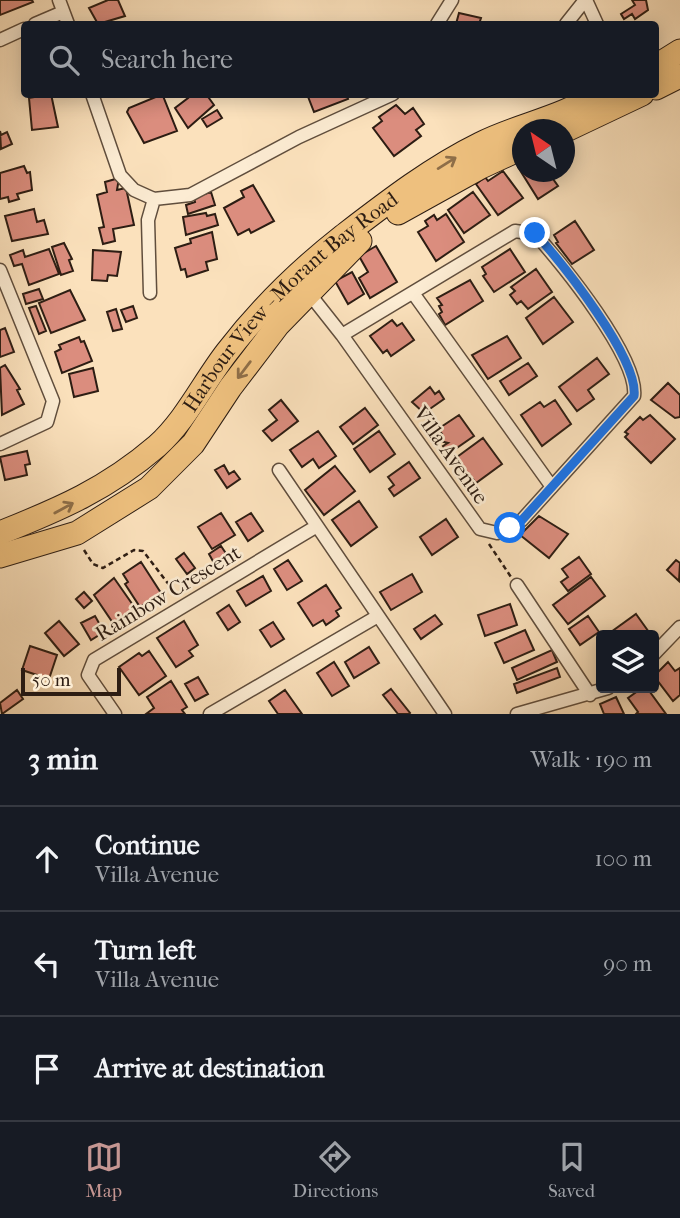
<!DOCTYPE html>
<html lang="en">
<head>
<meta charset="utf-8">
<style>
	:root { --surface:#171b24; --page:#242831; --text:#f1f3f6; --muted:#9ea1a6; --line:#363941; --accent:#c59692 }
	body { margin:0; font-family:"IM FELL French Canon",serif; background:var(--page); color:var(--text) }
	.controls { position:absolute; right:21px; bottom:21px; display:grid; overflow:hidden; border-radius:7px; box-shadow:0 4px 18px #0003 }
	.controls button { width:63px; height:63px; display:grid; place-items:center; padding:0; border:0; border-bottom:2px solid var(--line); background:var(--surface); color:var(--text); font:35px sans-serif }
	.compass { position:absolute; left:512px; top:119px; width:63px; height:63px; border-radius:50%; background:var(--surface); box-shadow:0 4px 18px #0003; rotate:325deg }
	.scale { position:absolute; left:21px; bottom:18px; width:100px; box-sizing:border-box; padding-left:7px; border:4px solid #2d1d13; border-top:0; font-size:19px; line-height:24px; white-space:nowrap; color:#2d1d13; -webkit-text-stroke:5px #fcecd3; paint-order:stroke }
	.stop { position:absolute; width:21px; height:21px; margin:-16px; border:5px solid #1a73e8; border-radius:50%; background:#fff }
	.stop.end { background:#1a73e8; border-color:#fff; box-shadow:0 2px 7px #0008 }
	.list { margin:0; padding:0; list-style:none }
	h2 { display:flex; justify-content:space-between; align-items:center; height:91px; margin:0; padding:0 28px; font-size:30px }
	h2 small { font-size:23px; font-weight:400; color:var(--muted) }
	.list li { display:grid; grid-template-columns:46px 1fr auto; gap:21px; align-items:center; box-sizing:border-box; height:105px; padding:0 28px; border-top:2px solid var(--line) }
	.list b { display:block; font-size:26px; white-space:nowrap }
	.list p { margin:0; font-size:23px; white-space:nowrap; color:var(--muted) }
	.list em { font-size:23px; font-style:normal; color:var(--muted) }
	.icon { flex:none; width:38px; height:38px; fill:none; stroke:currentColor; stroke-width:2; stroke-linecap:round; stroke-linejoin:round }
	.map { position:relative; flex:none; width:680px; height:714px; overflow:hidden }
	.search { position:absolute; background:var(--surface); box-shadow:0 4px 18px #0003; left:21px; right:21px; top:21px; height:77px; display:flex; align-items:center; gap:18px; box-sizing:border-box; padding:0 24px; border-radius:7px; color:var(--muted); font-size:26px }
	.sheet { height:406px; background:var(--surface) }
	nav { display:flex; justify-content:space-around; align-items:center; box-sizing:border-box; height:98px; border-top:2px solid var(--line); background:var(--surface); font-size:19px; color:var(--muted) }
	nav a { display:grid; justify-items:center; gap:4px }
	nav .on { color:var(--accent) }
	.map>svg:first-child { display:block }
	.building { fill:#db8d7e; stroke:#2d1d13; stroke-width:2 }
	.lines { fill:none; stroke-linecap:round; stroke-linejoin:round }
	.street-casing { stroke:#604e3d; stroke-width:15 }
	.highway-casing { stroke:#2d1d13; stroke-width:25 }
	.path { stroke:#2d1d13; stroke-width:2.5; stroke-dasharray:5 3.5; stroke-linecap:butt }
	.street { stroke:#fcecd3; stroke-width:12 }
	.highway { stroke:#eec07e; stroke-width:23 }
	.oneway { stroke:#8e6e48 }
	.route { stroke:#1a73e8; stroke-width:9 }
	.labels { text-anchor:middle; stroke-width:5; stroke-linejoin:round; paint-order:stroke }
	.street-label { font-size:21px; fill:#2d1d13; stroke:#fcecd3 }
</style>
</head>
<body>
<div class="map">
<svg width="680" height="714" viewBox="0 0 680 714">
	<rect width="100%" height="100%" fill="#fbe1bc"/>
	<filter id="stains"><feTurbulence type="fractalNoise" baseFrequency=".00286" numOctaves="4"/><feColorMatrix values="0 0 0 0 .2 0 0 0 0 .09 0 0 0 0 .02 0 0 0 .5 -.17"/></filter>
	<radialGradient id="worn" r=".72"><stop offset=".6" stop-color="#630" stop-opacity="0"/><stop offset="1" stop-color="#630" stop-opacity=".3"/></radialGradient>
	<!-- building -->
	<path class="building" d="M0 0H32L33 2 0 15Z
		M108 0H118L125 16 98 24 89 8Z
		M632 0H646L648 10 635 19 632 14 624 19 621 14 635 5Z
		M459 13 481 18 479 24H456Z
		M51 94 58 127 32 130 29 98Z
		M185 94H206L214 105 188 128 175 108 188 98Z
		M307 94H346L348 99 314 112Z
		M158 96H163L177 131 144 143 127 112 129 108Z
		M396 105 405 114 413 108 424 124 416 130 421 136 394 156 373 128 382 121 379 117Z
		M217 110 222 118 207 127 202 119Z
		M0 131 1 135 7 132 12 144 1 149Z
		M522 164V172H548L558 186 538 199 518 167Z
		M24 166 27 173 30 172 32 190 17 194 19 199 9 202 8 197 0 199V173Z
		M503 171 523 198 498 215 476 184 485 177 488 181Z
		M119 178 117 190 126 188 134 225 113 229 115 241 103 244 99 228 104 227 97 195 107 192 105 182Z
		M253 185 274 221 251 233 249 229 238 235 224 208 244 197 241 191Z
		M211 192 215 205 188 214 186 205 195 202 194 197Z
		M473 192 490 215 464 233 448 210Z
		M34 209 37 222 44 220 48 234 12 241 5 216Z
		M206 213 207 216 215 214 218 225 186 235 183 217Z
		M446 214 464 242 436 261 418 232 428 226 425 221 434 215 437 220Z
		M575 221 594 250 572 264 556 243 558 242 554 235Z
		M212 232 217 259 206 262 208 270 187 277 185 269 181 270 175 248 191 243 190 239Z
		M64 243 72 259 69 260 73 271 61 275 52 247Z
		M376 246 397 282 370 298 359 278 368 272 359 256Z
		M49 249 59 274 29 285 22 264 14 266 10 255 23 250 25 257Z
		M510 249 525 272 494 292 483 276 486 274 482 267Z
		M93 250 121 252 117 276 108 275 107 281 92 280Z
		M536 269 552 292 528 309 521 301 517 304 510 295 515 291 511 287Z
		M352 272 364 294 348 304 335 281Z
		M470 280 483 301 445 325 439 314 442 312 439 306 442 305 437 298Z
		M39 289 43 299 26 304 23 294Z
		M70 290 85 320 51 333 39 303Z
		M554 297 573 322 543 344 526 318Z
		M36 306 46 331 39 334 29 308Z
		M133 306 137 318 126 322 121 310Z
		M116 309 122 329 113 331 107 312Z
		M392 320 397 326 402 323 414 340 391 356 387 350 383 353 370 336Z
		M5 328 14 352 0 357V330Z
		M507 336 521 358 488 379 472 355Z
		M79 337 81 342 84 341 92 361 62 373 55 352 61 349 59 345Z
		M597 358 609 374 588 390 594 399 577 411 559 387Z
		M528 363 537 376 509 395 500 381Z
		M5 365 20 389 17 390 24 404 2 415 0 368Z
		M93 368 98 391 74 397 69 374Z
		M668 383 680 395V417L675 418 651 400Z
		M430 387 435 394 439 391 444 399 424 413 412 402Z
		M281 400 298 421 272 441 263 431 277 420 269 410Z
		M555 400 571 424 542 446 521 415 540 402 544 407Z
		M365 408 378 425 353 444 340 427Z
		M459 415 474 436 448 454 443 446 448 443 440 441 442 434 438 429Z
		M650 415 675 439 651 463 625 437 628 434 625 432 640 417 643 420Z
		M318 431 336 456 319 468 313 459 302 467 290 450Z
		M379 431 395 454 370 472 354 449Z
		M483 438 502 464 476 483 470 475 467 477 457 457Z
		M27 451 30 464 25 465 27 475 5 480 0 457Z
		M409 462 420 478 394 496 389 489 394 485 388 477Z
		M224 465 229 474 234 471 240 479 227 488 215 470Z
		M335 466 355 491 324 515 305 490Z
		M359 501 377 527 351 546 332 520Z
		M221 513 235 535 212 549 198 527Z
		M251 513 263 531 248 541 236 522Z
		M539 516 568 534 549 558 520 535Z
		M446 519 458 537 432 555 420 537Z
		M221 546 227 555 214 563 209 554Z
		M184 553 195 568 187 574 176 559Z
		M579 557 591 574 568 591 561 582 568 577 562 569Z
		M288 560 302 581 287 590 274 569Z
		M676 560 680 563 679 581 667 570Z
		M141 562 161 593 140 607 125 584 128 582 123 574Z
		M412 574 422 592 391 610 380 592Z
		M263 576 271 591 246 606 237 591Z
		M591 577 605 596 568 624 553 605Z
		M114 578 135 608 113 623 94 595Z
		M326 585 341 608 336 611 339 616 326 625 323 620 313 626 298 603Z
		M84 592 92 601 84 608 76 599Z
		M510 604 517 625 485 636 478 615Z
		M229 605 240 622 228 630 217 613Z
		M636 614 651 635H613L611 632Z
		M435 615 442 624 421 639 414 629Z
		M95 616 104 632 91 640 81 623Z
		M588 616 599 632 580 645 569 629Z
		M59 621 79 644 64 656 45 633Z
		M184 621 198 645 189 651 193 656 176 667 157 638Z
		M273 622 284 639 271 647 260 630Z
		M525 630 534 650 504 663 495 643Z
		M30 646 57 655 49 679 22 670Z
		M369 647 379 663 354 678 345 662Z
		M552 650 557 662 517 680 512 668Z
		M149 651 166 676 139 695 119 667 139 653 142 656Z
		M334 662 349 686 332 696 317 673Z
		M668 662 675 671 680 668V695L673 701 654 676Z
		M557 668 560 677 517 693 514 684Z
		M198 677 208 694 195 701 185 684Z
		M171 681 187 707 182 710 185 714H146L154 708 147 697Z
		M642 688H647L666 714H636L638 712 628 698Z
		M391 689 410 713 409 714H398L383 695Z
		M17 690 23 699 2 714 0 703Z
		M285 690 302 714H278L269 701Z
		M616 697 624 714H604L600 704Z"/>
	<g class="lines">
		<defs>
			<path id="street" d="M59 0 68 24
				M586 0 597 24
				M35 24 63 12
				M437 24 452 0
				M566 24 585 0
				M0 40 24 29
				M92 94 120 175 134 190 154 199 190 195 299 137 393 94
				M0 270 53 401 47 422 0 444
				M308 292 342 335 480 529 497 533 522 520 634 396C639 359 562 263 535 234L515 231 342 335
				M150 293 148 220 154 199
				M413 293 552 487
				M279 470 445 714
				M517 585 590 695
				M654 654 680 627
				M115 714 88 675 94 660 317 526
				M210 714 378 616
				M517 714 608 688"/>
			<g id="highway">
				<path d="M656 66 680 51"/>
				<path d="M656 88 680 76"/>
				<path d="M564 131 642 94"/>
				<path d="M398 213 481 167 522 148"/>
				<path id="s1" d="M0 533C60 509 107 489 157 446 186 420 203 383 227 352 260 309 301 269 343 236 386 203 431 168 480 144 517 125 562 118 597 94"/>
				<path d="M0 556 77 533 149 488 193 444 230 388 278 325 360 241"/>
			</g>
		</defs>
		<!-- street casing -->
		<use href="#street" class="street-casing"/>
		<!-- highway casing -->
		<use href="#highway" class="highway-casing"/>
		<!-- path -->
		<path class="path" d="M489 544 511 577
			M84 550 93 564 103 568 134 550 143 551 173 590 179 594"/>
		<!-- street -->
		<use href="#street" class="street"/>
		<!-- highway -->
		<use href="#highway" class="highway"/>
	</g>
	<!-- one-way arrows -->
	<defs><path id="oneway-shaft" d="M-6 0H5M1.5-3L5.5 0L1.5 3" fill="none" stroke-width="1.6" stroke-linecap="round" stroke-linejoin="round" transform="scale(1.75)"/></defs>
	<g class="oneway">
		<use href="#oneway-shaft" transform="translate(447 163) rotate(-32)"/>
		<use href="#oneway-shaft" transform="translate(244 370) rotate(127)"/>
		<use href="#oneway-shaft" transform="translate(64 508) rotate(-29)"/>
	</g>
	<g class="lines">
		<!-- route -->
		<path class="route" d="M510 528 522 520 634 396C639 359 562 263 535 233"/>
	</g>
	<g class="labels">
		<!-- street labels -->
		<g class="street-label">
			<text dy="7" stroke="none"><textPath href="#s1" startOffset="378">Harbour View - Morant Bay Road</textPath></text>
			<text transform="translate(451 455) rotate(55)" y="7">Villa Avenue</text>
			<text transform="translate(168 593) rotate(-31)" y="7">Rainbow Crescent</text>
		</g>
	</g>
	<rect width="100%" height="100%" filter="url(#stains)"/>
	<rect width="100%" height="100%" fill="url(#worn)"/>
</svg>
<div class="controls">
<button><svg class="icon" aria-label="layers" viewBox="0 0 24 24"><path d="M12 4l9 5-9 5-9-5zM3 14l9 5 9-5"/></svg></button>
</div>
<svg class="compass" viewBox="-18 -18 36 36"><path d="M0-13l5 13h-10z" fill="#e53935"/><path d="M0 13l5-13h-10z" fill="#9ea1a6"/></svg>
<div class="scale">50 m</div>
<div class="stop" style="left:510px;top:528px"></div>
<div class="stop end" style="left:535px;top:233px"></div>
<div class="search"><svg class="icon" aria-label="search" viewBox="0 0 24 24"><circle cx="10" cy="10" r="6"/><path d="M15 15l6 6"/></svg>Search here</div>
</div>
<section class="sheet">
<h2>3 min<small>Walk · 190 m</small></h2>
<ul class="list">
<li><svg class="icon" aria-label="ahead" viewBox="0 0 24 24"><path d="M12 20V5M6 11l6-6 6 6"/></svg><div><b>Continue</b><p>Villa Avenue</p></div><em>100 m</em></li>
<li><svg class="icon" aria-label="left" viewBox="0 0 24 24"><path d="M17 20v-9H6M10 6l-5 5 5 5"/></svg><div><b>Turn left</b><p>Villa Avenue</p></div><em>90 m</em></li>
<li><svg class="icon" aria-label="arrive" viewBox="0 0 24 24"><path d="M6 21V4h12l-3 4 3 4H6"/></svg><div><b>Arrive at destination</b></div></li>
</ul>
</section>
<nav>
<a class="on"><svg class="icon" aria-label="map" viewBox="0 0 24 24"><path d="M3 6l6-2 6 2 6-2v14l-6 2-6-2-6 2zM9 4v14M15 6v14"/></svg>Map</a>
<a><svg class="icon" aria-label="directions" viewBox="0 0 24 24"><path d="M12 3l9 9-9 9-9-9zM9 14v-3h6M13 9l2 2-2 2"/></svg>Directions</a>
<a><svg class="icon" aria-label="saved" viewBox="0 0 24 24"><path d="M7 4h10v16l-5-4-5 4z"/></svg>Saved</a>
</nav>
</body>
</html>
